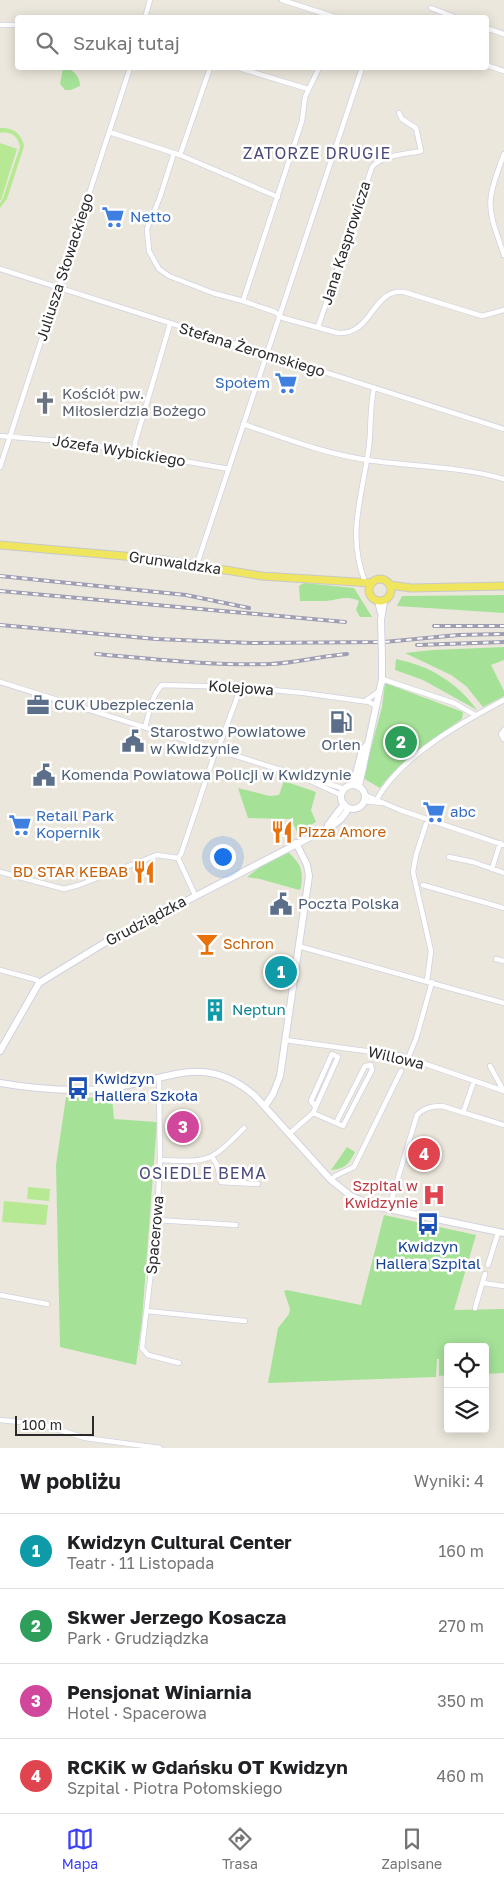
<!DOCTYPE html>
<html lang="pl">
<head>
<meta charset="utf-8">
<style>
	:root { --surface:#fff; --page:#f6f6f6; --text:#202124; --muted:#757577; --line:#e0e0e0; --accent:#3d40f7 }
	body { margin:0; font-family:"Golos Text",sans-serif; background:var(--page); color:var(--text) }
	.controls { position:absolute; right:15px; bottom:15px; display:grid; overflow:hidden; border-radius:5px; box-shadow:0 2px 12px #0003 }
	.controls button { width:45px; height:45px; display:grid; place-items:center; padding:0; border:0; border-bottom:1px solid var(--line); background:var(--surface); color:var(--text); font:25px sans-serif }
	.scale { position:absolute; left:15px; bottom:12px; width:79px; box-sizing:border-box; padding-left:5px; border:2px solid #2a2a2a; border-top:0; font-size:14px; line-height:18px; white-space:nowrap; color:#2a2a2a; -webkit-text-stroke:4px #fff; paint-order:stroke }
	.you { position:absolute; left:222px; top:856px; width:18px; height:18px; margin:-12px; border:4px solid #fff; border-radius:50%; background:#1a73e8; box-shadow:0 0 0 8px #1a73e833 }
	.badge { display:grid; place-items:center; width:32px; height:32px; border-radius:50%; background:var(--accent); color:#fff; font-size:16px; font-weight:700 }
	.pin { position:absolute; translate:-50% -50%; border:2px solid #fff; box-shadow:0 1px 5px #0006 }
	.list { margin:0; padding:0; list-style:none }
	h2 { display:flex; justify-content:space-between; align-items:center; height:65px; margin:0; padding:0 20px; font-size:21px }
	h2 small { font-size:16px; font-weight:400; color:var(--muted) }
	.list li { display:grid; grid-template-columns:32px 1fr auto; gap:15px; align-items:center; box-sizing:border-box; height:75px; padding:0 20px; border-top:1px solid var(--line) }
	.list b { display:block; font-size:19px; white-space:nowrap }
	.list p { margin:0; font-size:16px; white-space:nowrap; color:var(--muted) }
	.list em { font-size:16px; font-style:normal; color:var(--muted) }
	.icon { flex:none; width:28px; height:28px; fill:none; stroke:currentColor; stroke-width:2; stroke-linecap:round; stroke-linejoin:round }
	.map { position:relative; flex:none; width:504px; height:1448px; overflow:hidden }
	.search { position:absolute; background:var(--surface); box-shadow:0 2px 12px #0003; left:15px; right:15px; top:15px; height:55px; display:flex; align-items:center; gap:12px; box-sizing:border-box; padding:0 18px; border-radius:5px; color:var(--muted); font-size:19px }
	.sheet { height:365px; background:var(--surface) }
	nav { display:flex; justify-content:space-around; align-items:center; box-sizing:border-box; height:70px; border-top:1px solid var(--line); background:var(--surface); font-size:14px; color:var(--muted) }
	nav a { display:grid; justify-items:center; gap:2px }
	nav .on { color:var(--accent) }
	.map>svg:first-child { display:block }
	.green { fill:#a5e298 }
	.pitch { fill:#b7e994 }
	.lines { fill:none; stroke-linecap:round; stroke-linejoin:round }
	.street-casing { stroke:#d1d1e2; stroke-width:6 }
	.secondary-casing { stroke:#d1d1e2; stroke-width:8 }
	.primary-casing { stroke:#c8c8c8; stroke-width:9 }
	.street { stroke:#fff; stroke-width:4.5 }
	.secondary { stroke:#fff; stroke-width:6 }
	.primary { stroke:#efe55e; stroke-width:7 }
	.rail-casing { stroke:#9f9eb4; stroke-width:4 }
	.rail { stroke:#fff; stroke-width:2; stroke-dasharray:5.5; stroke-linecap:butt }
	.secondary-bridge-casing { stroke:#d1d1e2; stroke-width:8; stroke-linecap:butt }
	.secondary-bridge { stroke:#fff; stroke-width:6 }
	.labels { text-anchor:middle; stroke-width:5; stroke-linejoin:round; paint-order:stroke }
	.shop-label { font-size:15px; fill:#366cbe; stroke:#fff; text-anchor:start }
	.street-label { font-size:15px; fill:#2a2a2a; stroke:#fff }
	.worship-label { font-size:15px; fill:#5b616d; stroke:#fff; text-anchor:start }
	.service-label { font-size:15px; fill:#4e5e75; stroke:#fff; text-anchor:start }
	.food-label { font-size:15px; fill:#c56008; stroke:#fff; text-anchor:start }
	.culture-label { font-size:15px; fill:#0d838f; stroke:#fff; text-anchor:start }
	.transit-label { font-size:15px; fill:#164399; stroke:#fff; text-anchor:start }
	.health-label { font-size:15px; fill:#be3a42; stroke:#fff; text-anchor:end }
	.neighbourhood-label { font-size:16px; letter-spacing:1px; fill:#4b4b7a; stroke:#fff }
</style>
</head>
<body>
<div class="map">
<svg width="504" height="1448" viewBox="0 0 504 1448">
	<rect width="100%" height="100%" fill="#ece7dc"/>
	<!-- green -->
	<path class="green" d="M63 68H69C75 73 80 77 80 86L71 90H65L60 84Z
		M304 583 354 588 372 617H360L356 610 359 601C347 595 338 600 326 601 317 601 309 601 300 601L299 586Z
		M504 595V613L397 606 402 596Z
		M504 647V660L491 665 504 691V696L483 707 466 686 451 675 405 653 432 650Z
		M396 659C430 666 457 682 477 710L423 680 395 670Z
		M385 683 463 712 462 719C434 738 399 761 380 788L363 778 382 707Z
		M284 781 316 792 311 810 316 822 297 832 291 819 248 818 238 788 270 796 279 795Z
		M288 852C302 865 303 870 301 888L299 890 260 879 247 877 267 862Z
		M66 1097 112 1098 114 1119 157 1122 142 1320 136 1365 60 1347 56 1165Z
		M347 1147 355 1152C349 1164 345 1169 331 1170Z
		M384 1215 476 1235 454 1310 504 1309V1373L485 1374V1347H448V1375L439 1376V1359H437L436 1377 268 1383 278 1328 289 1314 290 1309 284 1291 287 1290 361 1305Z"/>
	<!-- pitch -->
	<path class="pitch" d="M0 128C13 127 22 134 24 146L7 199 0 208V203L3 198 20 147C18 136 11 131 0 133Z
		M0 143 17 149 1 200H0Z
		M28 1187 50 1189 49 1201 27 1199Z
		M4 1201 48 1205 46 1225 2 1222Z"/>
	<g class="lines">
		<defs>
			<path id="street" d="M282 0 338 18
				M431 8 457 18
				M145 18 150 0
				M195 18H202
				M0 25H18
				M486 28 504 34
				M486 65 504 71
				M239 68 308 89
				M109 132 180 155 278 197
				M174 153 160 197 147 229 149 251 159 269 169 276 213 293 243 301 275 312 283 318 338 333C373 335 372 288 404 292L482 316 504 310
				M504 154C499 168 493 182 491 196 488 216 498 236 504 255
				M180 155 210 68
				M0 269 504 429
				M243 301 302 121 305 97 319 68
				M318 327 372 167C382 155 406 154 421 151L416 128 402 119 399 113
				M243 424C284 438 325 454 368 460 413 467 459 466 504 479
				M0 436 74 442 229 469
				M134 452 135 443 170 324
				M0 467 130 68
				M197 564 362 68
				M365 582C346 533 363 495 369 446 371 430 370 403 374 389
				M382 679 454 703 475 715
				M0 682 300 776 341 795
				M365 701 378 692
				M145 727C149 714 152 694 162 685L241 687 304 693 369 702 376 706
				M504 730 501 734 504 739
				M309 779 318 780 344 789
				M365 795 400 810 504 845
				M377 799C402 755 461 723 504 700
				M364 801 382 803
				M426 824 416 855 413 872 431 951 427 981
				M449 857 473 862 504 873
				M178 858 181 854 214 756 221 741 241 687
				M178 858 195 895
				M492 869 500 843
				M0 872 64 889 79 885 157 855 178 858
				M423 885 504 908
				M298 946 504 1003
				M496 959 504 961
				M0 970 37 980 39 983
				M285 1040 402 1056 504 1091
				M408 1058 416 1039 432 982
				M490 1066 503 1090
				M159 1079 160 1160 157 1220 142 1348 148 1355 179 1363
				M313 1113 343 1126 372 1070 371 1065 365 1066 336 1123
				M463 1113 474 1081
				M289 1134 313 1113 338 1057 332 1054 311 1101 315 1106
				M212 1157 217 1165 221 1182 258 1184
				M160 1160C210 1162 209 1163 244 1128
				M331 1180 335 1176 354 1167 401 1071
				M389 1208 417 1115C423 1108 433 1106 442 1106L504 1125
				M157 1220 236 1225
				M488 1265 498 1233
				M483 1283 504 1286
				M0 1295 47 1304
				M475 1308 485 1274
				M147 1311 245 1321
				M0 1420 41 1424 85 1438 160 1448"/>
			<path id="secondary" d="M378 601 381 613
				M381 620 384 601
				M382 658V682
				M353 785 362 751 366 746
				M341 797a12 12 0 1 1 24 0a12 12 0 1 1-24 0Z
				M359 786 382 679
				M328 825 344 804
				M0 1051 39 983 106 942 332 826 341 819 349 808
				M0 1083C35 1089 67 1092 103 1089 163 1084 202 1049 255 1096L331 1180 351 1196 374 1206 504 1233
				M265 1106 273 1094 280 1076 309 876 307 865 296 843"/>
			<path id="primary" d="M0 545 158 559 262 576 372 583
				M369 590a11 11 0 1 1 22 0a11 11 0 1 1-22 0Z
				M390 585 411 588 504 586"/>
		</defs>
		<!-- street casing -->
		<use href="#street" class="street-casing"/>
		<!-- secondary casing -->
		<use href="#secondary" class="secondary-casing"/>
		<!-- primary casing -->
		<use href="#primary" class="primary-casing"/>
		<!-- street -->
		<use href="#street" class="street"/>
		<!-- secondary -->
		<use href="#secondary" class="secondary"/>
		<!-- primary -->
		<use href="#primary" class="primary"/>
		<defs>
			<path id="rail" d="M0 576 186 595 249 608
				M0 591 345 622
				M0 625 156 639 251 643 384 642 458 635 504 634
				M434 626H504
				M417 645 504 642
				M96 654C154 659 213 666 271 664 297 663 321 656 347 654"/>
		</defs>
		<!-- rail casing -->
		<use href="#rail" class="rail-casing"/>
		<!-- rail -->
		<use href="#rail" class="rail"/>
		<defs>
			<path id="secondary-bridge" d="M381 620 382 658"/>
		</defs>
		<!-- secondary-bridge casing -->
		<use href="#secondary-bridge" class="secondary-bridge-casing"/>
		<!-- secondary-bridge -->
		<use href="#secondary-bridge" class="secondary-bridge"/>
	</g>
	<!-- icons -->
	<defs>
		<symbol id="supermarket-bare" viewBox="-9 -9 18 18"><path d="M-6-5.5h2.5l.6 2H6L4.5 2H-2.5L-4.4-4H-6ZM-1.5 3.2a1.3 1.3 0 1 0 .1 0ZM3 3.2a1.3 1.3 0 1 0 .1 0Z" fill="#3f7fe0" stroke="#fff" stroke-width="2.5" paint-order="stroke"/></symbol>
		<symbol id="church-bare" viewBox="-9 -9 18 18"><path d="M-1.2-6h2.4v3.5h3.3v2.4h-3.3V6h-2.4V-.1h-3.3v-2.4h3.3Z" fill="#6b7280" stroke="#fff" stroke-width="2.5" paint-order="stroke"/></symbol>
		<symbol id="office-bare" viewBox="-9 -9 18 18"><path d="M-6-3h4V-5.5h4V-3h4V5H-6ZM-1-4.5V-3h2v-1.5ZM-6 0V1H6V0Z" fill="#5c6f8a" stroke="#fff" stroke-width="2.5" paint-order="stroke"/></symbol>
		<symbol id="fuel-bare" viewBox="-9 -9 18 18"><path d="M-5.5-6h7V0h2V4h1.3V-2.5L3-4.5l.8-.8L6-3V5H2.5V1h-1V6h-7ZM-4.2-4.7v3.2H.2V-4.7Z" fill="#5c6f8a" stroke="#fff" stroke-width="2.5" paint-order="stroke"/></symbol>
		<symbol id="civic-bare" viewBox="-9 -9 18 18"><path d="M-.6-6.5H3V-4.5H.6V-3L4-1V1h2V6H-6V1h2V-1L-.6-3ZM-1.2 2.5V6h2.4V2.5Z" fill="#5c6f8a" stroke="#fff" stroke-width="2.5" paint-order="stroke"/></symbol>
		<symbol id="restaurant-bare" viewBox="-9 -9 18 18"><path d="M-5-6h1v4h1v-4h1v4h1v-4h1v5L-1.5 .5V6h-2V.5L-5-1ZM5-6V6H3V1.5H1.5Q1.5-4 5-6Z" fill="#e8710a" stroke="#fff" stroke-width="2.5" paint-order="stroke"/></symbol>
		<symbol id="bar-bare" viewBox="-9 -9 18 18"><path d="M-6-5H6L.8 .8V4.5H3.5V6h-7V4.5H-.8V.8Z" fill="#e8710a" stroke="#fff" stroke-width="2.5" paint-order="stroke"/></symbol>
		<symbol id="building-bare" viewBox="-9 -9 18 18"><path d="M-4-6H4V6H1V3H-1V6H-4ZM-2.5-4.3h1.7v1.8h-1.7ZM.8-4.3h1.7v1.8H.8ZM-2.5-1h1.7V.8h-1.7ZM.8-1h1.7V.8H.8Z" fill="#0f9aa8" stroke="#fff" stroke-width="2.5" paint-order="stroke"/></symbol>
		<symbol id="bus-bare" viewBox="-9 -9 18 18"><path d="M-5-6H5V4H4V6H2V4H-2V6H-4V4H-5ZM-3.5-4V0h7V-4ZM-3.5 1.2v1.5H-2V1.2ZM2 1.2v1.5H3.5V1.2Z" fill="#1a4fb4" stroke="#fff" stroke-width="2.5" paint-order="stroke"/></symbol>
		<symbol id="hospital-bare" viewBox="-9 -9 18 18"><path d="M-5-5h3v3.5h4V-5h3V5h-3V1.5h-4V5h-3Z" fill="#e0444e" stroke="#fff" stroke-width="2.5" paint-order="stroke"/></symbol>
	</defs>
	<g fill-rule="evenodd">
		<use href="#supermarket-bare" x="97" y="201" width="32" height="32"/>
		<use href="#supermarket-bare" x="270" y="367" width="32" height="32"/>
		<use href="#church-bare" x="29" y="387" width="32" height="32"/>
		<use href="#office-bare" x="22" y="689" width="32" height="32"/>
		<use href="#fuel-bare" x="325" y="706" width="32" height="32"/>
		<use href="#civic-bare" x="117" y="725" width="32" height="32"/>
		<use href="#civic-bare" x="28" y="759" width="32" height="32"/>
		<use href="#supermarket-bare" x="418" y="796" width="32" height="32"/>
		<use href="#supermarket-bare" x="4" y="809" width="32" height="32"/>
		<use href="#restaurant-bare" x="266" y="816" width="32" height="32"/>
		<use href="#restaurant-bare" x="128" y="856" width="32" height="32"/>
		<use href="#civic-bare" x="265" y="888" width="32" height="32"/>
		<use href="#bar-bare" x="191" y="928" width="32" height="32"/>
		<use href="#building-bare" x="199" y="994" width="32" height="32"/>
		<use href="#bus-bare" x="62" y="1072" width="32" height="32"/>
		<use href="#hospital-bare" x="418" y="1179" width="32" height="32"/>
		<use href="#bus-bare" x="412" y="1208" width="32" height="32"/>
	</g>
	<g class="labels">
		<!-- shop labels -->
		<g class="shop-label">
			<text x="130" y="222">Netto</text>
			<text x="270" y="388" text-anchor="end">Społem</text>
			<text x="450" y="817">abc</text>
			<text x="36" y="821">Retail Park<tspan x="36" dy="17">Kopernik</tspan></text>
		</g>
		<!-- street labels -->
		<g class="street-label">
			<text transform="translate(346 243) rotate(-72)" y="5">Jana Kasprowicza</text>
			<text transform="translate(65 267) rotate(-72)" y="5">Juliusza Słowackiego</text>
			<text transform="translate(252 350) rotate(17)" y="5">Stefana Żeromskiego</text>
			<text transform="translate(119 451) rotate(9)" y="5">Józefa Wybickiego</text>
			<text transform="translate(175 563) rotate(8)" y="5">Grunwaldzka</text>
			<text transform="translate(241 688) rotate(4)" y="5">Kolejowa</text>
			<text transform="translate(146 921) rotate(-28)" y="5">Grudziądzka</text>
			<text transform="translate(396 1058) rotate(13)" y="5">Willowa</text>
			<text transform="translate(155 1235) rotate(-85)" y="5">Spacerowa</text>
		</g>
		<!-- worship labels -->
		<g class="worship-label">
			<text x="62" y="399">Kościół pw.<tspan x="62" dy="17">Miłosierdzia Bożego</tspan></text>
		</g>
		<!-- service labels -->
		<g class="service-label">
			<text x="54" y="710">CUK Ubezpieczenia</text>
			<text x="150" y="737">Starostwo Powiatowe<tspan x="150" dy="17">w Kwidzynie</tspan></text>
			<text x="341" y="750" text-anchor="middle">Orlen</text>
			<text x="61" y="780">Komenda Powiatowa Policji w Kwidzynie</text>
			<text x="298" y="909">Poczta Polska</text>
		</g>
		<!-- food labels -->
		<g class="food-label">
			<text x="298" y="837">Pizza Amore</text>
			<text x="128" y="877" text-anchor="end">BD STAR KEBAB</text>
			<text x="223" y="949">Schron</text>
		</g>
		<!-- culture labels -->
		<g class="culture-label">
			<text x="232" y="1015">Neptun</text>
		</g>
		<!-- transit labels -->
		<g class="transit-label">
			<text x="94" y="1084">Kwidzyn<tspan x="94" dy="17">Hallera Szkoła</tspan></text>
			<text x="428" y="1252" text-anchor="middle">Kwidzyn<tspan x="428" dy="17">Hallera Szpital</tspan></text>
		</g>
		<!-- health labels -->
		<g class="health-label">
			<text x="418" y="1191">Szpital w<tspan x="418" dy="17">Kwidzynie</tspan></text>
		</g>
		<!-- neighbourhood labels -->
		<g class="neighbourhood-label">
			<text x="317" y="159">ZATORZE DRUGIE</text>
			<text x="203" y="1179">OSIEDLE BEMA</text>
		</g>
	</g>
</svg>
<div class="controls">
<button><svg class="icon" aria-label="locate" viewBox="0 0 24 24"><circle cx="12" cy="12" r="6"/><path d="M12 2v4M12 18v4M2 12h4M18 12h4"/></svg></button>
<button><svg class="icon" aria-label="layers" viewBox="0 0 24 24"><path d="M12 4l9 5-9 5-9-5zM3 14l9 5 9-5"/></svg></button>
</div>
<div class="scale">100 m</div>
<div class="you"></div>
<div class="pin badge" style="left:281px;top:972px;background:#0f9aa8">1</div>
<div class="pin badge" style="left:401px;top:742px;background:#2e9e5b">2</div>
<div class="pin badge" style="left:183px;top:1127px;background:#d1479c">3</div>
<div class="pin badge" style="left:424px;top:1154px;background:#e0444e">4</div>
<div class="search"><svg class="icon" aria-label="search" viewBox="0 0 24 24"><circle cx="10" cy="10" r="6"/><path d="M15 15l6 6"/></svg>Szukaj tutaj</div>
</div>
<section class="sheet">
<h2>W pobliżu<small>Wyniki: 4</small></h2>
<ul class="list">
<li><span class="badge" style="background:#0f9aa8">1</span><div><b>Kwidzyn Cultural Center</b><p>Teatr · 11 Listopada</p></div><em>160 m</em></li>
<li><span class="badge" style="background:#2e9e5b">2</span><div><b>Skwer Jerzego Kosacza</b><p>Park · Grudziądzka</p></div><em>270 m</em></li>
<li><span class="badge" style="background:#d1479c">3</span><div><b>Pensjonat Winiarnia</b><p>Hotel · Spacerowa</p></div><em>350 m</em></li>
<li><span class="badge" style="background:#e0444e">4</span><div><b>RCKiK w Gdańsku OT Kwidzyn</b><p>Szpital · Piotra Połomskiego</p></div><em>460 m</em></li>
</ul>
</section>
<nav>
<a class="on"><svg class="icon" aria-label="map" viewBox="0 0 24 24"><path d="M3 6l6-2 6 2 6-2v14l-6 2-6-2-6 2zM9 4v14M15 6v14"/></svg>Mapa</a>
<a><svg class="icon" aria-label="directions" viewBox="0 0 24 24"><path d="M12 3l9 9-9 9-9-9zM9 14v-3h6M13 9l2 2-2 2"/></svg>Trasa</a>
<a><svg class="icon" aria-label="saved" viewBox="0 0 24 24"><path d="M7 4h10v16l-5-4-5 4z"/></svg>Zapisane</a>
</nav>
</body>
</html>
